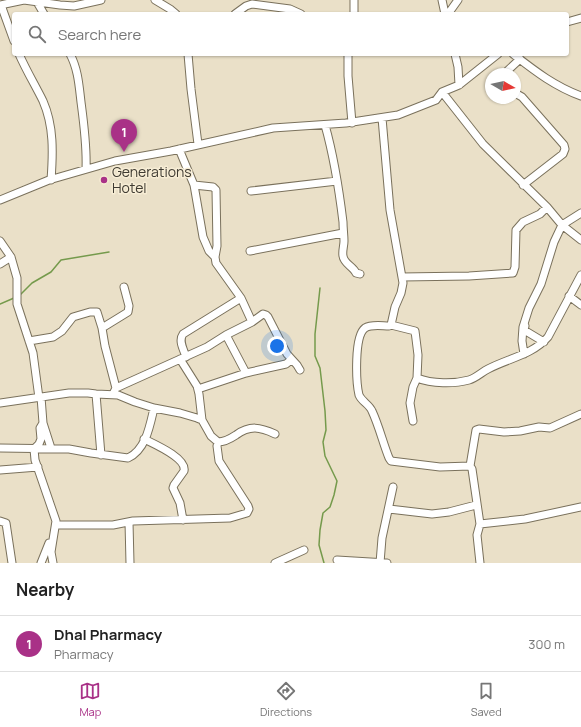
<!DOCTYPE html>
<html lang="en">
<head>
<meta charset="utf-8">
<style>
	:root { --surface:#fff; --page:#f6f6f6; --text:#222; --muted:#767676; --line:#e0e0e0; --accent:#a93187 }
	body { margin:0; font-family:Manrope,sans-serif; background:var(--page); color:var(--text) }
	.compass { position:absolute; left:485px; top:68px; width:36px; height:36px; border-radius:50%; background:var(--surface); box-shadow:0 1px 3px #0004; rotate:99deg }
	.you { position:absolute; left:277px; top:346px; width:14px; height:14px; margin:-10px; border:3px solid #fff; border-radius:50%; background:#1a73e8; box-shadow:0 0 0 6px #1a73e833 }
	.badge { display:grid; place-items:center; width:26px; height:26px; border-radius:50%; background:var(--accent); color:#fff; font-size:13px; font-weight:700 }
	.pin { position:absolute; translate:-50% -33px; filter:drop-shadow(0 1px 2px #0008) }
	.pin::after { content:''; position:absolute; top:21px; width:14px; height:12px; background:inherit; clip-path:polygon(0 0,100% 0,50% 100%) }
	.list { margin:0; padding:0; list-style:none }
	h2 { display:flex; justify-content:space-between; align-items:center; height:52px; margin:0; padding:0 16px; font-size:17px }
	h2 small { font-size:13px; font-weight:400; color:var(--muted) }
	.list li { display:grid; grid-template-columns:26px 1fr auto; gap:12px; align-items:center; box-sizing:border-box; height:56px; padding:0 16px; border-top:1px solid var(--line) }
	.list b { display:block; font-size:15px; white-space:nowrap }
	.list p { margin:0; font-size:13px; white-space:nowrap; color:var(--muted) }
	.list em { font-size:13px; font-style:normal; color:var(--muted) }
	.icon { flex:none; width:22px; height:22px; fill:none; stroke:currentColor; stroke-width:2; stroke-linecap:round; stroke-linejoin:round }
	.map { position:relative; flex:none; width:581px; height:563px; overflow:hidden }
	.search { position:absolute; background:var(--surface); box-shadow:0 1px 3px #0004; left:12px; right:12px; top:12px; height:44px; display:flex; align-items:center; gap:10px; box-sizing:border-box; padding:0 14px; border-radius:4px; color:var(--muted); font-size:15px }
	.sheet { height:108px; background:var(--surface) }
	nav { display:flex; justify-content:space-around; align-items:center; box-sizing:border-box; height:56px; border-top:1px solid var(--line); background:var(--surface); font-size:11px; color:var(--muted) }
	nav a { display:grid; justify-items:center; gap:2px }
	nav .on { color:var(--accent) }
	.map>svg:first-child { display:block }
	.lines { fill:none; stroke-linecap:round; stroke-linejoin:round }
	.stream { stroke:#759a4c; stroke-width:1.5 }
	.minor-casing { stroke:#7a715c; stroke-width:9 }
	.minor { stroke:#fff; stroke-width:7 }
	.poi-dot { fill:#a93187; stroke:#f7edd5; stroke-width:1.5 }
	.labels { text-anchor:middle; stroke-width:3; stroke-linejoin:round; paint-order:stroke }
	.poi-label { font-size:14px; fill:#3f3b32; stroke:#f7edd5; text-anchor:start }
</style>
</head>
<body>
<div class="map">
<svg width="581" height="563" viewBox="0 0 581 563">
	<rect width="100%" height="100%" fill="#eae0c8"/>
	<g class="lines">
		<!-- stream -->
		<path class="stream" d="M320 288 315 334V356L320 368 325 411 326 430 323 442 325 456 337 481 334 495 330 507 323 513 320 530 319 545 324 563
			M20 295 32 283 51 272 61 260 109 252
			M0 304 14 298"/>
		<defs>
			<path id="minor" d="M155 0 170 9 176 14
				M354 0V14
				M442 0 445 14
				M37 2 44 14
				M0 5 24 0 60 5 74 6 101 0
				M1 5 14 41
				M235 14 246 6 252 4 290 9 301 14
				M448 14 458 0
				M567 22 581 18
				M19 54C26 70 35 85 43 101 54 126 53 153 51 180
				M70 54C78 69 79 85 81 102 84 125 87 146 86 169
				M188 54 191 89 198 144
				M348 54V76L352 123
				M455 54 458 67 459 85
				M513 54C535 71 554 86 581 96
				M504 74 520 59
				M442 92 483 144 547 207 562 225 581 240
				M515 93 522 97 564 145 565 149 563 154 523 185
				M382 118 390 210 403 283 401 293 395 307 391 325 389 326C382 326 371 324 365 328 354 336 356 382 359 395 362 402 369 404 372 411 379 426 383 443 389 458L391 461 440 467 470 466 472 469 480 524 477 535 480 563
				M325 125C334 157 339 189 343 222 343 229 344 235 344 241 344 246 342 251 343 256 344 264 353 266 356 273L360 274
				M179 149 194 185 203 237 209 251 215 257 216 263 241 298 252 322
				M194 185 213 187 216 190 217 246 215 257
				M251 191 337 181
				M0 200 49 180 115 161 171 151 273 128 346 123 398 115 436 100 442 92 459 85 498 54
				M0 241 11 257 17 278V304L33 353 39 398
				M250 251 343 233
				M0 264 11 257
				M402 277 469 276 513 273 515 267 516 230 523 222 540 214 547 207
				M569 296 581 305
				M391 325 415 331 418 355 417 378 413 387 410 403 413 421
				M525 326 524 330 544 342
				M102 328 105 346 116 388
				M226 335 246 373
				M29 341 53 337 62 331 73 317 90 312H97L102 328 128 312 129 306 124 287
				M524 354 522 341 523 327 529 308 541 284 554 242 562 225 581 213
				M186 357C184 350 178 341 183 334L241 298
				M180 359 197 386 199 394 202 420
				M417 378C432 384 454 384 469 380 476 378 482 372 488 369 509 358 532 355 548 337L581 275
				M198 389 246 373 286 364 291 360
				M96 394 101 455
				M113 394 116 388 207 347 226 335 252 322 263 314 266 315 268 317 287 354 297 365 300 370
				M41 397 43 423 40 428 41 439 39 444 34 449 35 460 56 521 51 552 53 563
				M0 403 69 393H88L96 394 118 395 135 402 154 408 180 413 197 418 202 420 211 436 218 442C225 442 230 439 236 435 250 425 260 427 275 434
				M43 423 51 448
				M144 439C154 444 187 458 184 471L174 485 173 488 180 503 183 520
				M0 448 69 449 91 453 128 458C146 450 150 425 154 408
				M470 466 476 430 479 429 504 432 520 431 539 427 550 428 581 414
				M0 470 38 467
				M389 509 432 514 449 512 476 505
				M0 521 6 523 12 563
				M129 522 130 563
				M480 524 525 519 581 507
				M56 525H113L133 521 230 518 247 513 249 509 248 506 219 461 217 446 218 442
				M337 560 387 563
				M41 563 49 543
				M275 563 304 550
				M380 563 382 538 393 487"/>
		</defs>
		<!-- minor casing -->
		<use href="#minor" class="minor-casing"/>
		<!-- minor -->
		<use href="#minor" class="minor"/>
	</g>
	<!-- markers -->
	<circle class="poi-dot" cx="104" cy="180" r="4"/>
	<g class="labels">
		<!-- poi labels -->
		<g class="poi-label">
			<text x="112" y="177">Generations<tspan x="112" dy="16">Hotel</tspan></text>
		</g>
	</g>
</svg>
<svg class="compass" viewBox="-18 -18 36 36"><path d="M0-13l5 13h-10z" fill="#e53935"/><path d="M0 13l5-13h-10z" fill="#767676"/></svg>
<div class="you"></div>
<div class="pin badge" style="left:124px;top:152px">1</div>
<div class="search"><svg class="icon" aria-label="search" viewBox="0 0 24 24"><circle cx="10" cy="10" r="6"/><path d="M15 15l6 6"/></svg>Search here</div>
</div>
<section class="sheet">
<h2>Nearby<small></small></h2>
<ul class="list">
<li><span class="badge">1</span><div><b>Dhal Pharmacy</b><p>Pharmacy</p></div><em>300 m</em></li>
</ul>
</section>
<nav>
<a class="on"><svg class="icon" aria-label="map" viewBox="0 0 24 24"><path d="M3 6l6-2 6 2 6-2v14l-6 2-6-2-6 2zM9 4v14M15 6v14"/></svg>Map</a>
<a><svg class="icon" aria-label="directions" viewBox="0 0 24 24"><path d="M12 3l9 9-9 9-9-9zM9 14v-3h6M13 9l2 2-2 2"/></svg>Directions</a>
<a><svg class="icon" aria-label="saved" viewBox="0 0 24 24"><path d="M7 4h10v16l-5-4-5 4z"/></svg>Saved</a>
</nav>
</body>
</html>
